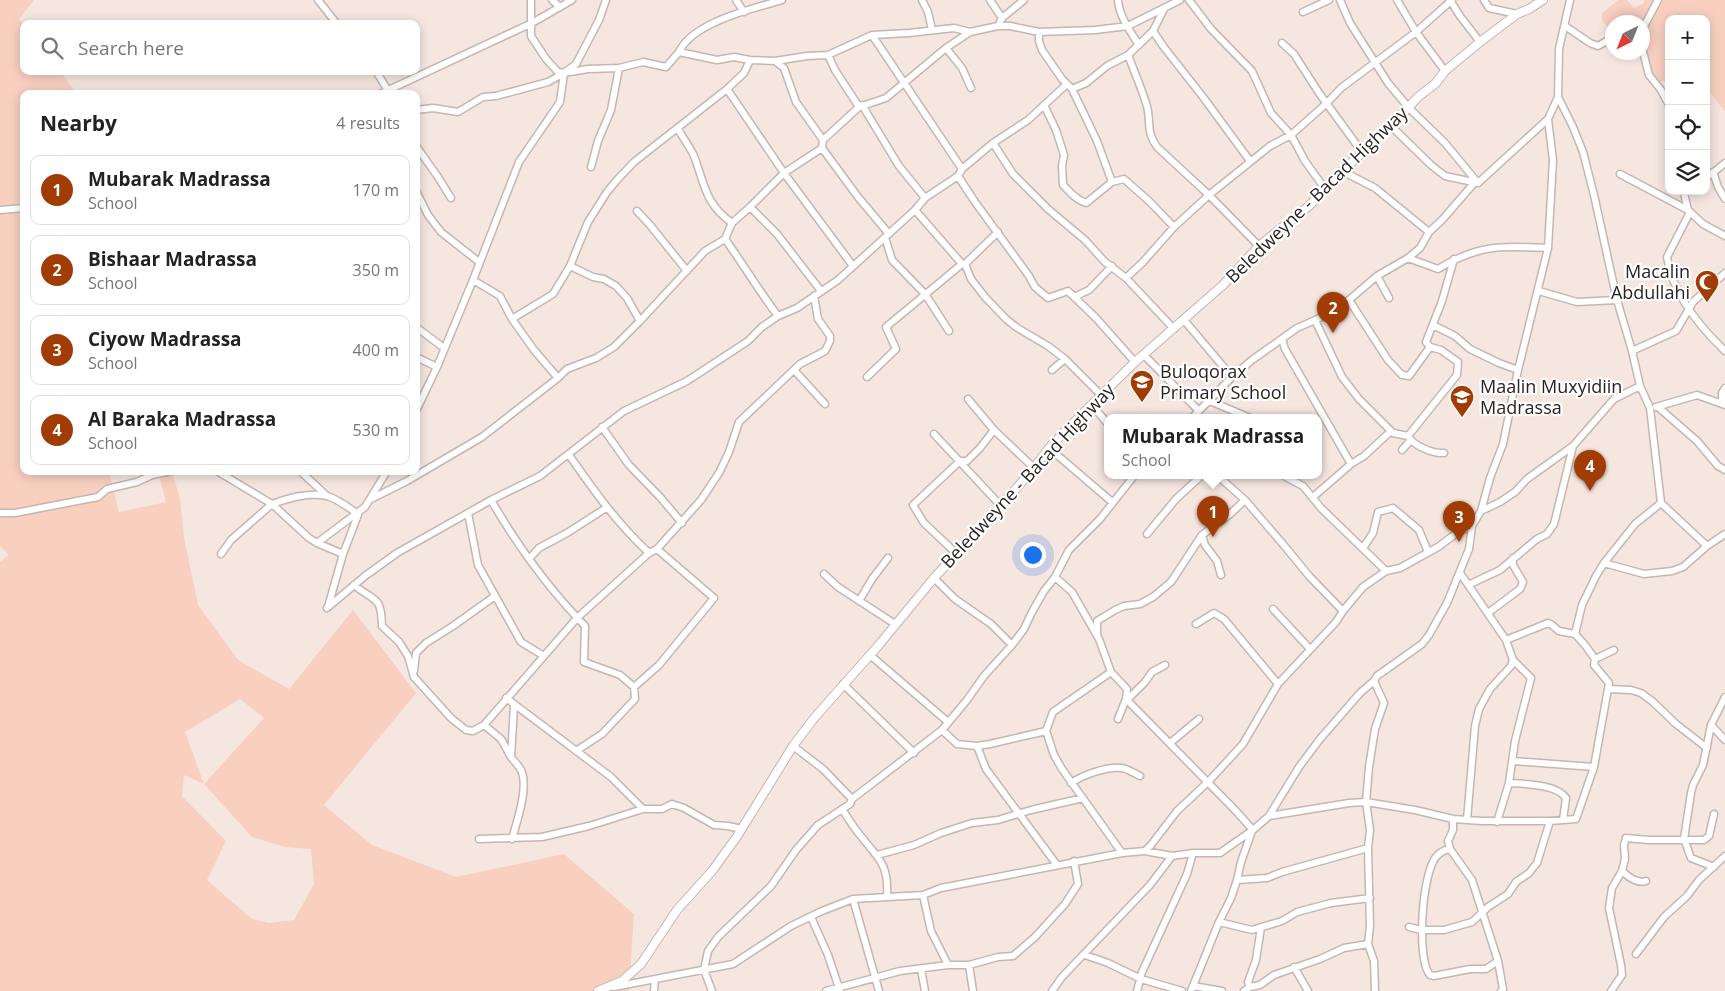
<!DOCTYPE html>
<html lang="en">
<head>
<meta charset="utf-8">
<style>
	:root { --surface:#fff; --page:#f2f2f2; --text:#222; --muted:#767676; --line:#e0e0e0; --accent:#a13d04 }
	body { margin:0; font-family:"Open Sans",sans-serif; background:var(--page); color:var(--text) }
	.controls { position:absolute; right:15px; top:15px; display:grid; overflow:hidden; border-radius:10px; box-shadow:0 2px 12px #0003 }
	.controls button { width:45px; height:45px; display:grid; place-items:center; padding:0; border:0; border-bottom:1px solid var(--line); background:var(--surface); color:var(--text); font:25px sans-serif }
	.compass { position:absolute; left:1605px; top:15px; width:45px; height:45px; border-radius:50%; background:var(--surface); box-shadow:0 2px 12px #0003; rotate:223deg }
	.you { position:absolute; left:1032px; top:554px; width:18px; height:18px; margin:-12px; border:4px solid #fff; border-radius:50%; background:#1a73e8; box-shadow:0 0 0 8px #1a73e833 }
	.badge { display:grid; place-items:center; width:32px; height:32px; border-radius:50%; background:var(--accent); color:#fff; font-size:16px; font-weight:700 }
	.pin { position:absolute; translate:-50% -41px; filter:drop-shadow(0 1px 2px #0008) }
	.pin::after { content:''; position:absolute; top:26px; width:18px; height:15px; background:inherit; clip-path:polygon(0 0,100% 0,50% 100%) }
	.popup { position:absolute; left:1104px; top:414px; width:218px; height:65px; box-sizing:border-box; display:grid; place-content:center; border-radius:10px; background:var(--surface); filter:drop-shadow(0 1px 4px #0005); font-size:16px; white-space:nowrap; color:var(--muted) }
	.popup b { font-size:19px; color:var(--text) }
	.popup::after { content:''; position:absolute; left:50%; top:100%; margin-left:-10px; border:10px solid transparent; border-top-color:var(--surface) }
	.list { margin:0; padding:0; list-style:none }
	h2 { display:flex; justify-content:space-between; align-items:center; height:65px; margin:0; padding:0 20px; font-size:21px }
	h2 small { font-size:16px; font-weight:400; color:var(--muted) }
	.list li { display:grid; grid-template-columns:32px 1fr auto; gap:15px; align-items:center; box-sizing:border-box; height:70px; margin:0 10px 10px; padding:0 10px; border:1px solid var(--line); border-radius:10px }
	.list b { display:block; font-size:19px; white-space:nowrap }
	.list p { margin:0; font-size:16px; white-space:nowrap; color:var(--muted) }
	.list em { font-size:16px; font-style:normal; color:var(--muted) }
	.icon { flex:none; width:28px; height:28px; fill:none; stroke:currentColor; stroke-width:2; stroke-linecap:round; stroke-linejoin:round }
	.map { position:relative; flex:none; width:1725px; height:991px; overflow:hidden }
	.search { position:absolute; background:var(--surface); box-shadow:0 2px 12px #0003; left:20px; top:20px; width:400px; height:55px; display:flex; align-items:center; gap:12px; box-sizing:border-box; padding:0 18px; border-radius:10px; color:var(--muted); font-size:19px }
	.panel { position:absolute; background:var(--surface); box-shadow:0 2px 12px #0003; left:20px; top:90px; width:400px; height:385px; border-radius:10px }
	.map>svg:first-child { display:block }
	.green { fill:#f9d0c0; fill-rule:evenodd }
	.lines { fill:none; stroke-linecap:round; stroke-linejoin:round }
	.minor-casing { stroke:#c4b6b0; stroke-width:9 }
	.tertiary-casing { stroke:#c4b6b0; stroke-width:10 }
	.minor { stroke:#fff; stroke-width:6 }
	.tertiary { stroke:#fff; stroke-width:8 }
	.labels { text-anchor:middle; stroke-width:4.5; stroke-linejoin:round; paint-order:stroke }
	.street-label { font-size:18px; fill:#292321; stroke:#fff }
	.poi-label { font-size:18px; fill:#292321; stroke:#fff; text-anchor:start }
</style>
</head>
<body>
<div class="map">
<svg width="1725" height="991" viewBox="0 0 1725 991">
	<rect width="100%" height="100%" fill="#f5e6e0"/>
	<!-- green -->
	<path class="green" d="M0 0H34L19 19 24 25V71H60L77 94H24V471H109L119 512 166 502 159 475 145 476 144 471H172L180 499 184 537 198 605 238 660 289 689 353 610 416 693 324 805 372 845 456 877 564 854 634 914 629 991H0V562L9 555 0 546ZM240 699 264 718 204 784 185 732ZM184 775 204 784 252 837 285 847 311 849 314 884 294 920 269 923 252 919 207 880 226 841 182 796Z
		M1618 0H1627L1634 8 1644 3V0H1725V112L1706 87V19H1669V80L1654 83 1643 40 1642 22H1612V32L1603 22 1601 14Z"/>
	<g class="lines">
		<defs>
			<path id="minor" d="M318 0 337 24
				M531 0V36L546 59 558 72 564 73
				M552 0 560 7
				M736 0 744 12
				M922 0 928 12 932 30
				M990 0 1002 18
				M1118 0C1119 16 1130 31 1139 45
				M1189 0 1211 29 1252 71 1271 113 1291 135 1305 161 1325 189
				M1340 0 1350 23 1388 83 1409 108 1445 143 1478 183
				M1397 0 1416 32 1445 71
				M1450 0 1460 16 1480 42
				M1484 0 1489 8 1517 14
				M1303 12 1329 0
				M998 26 1002 18 1024 0
				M1565 26 1590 43 1598 46 1612 38
				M1642 30 1658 0
				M1153 31 1163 46 1203 97 1250 161
				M1039 32V41L1042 50 1062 79 1072 89 1097 141 1112 182
				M872 35 962 169
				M1282 43 1294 54 1319 93 1362 152
				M946 48 962 68 971 88
				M1642 48 1649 75 1661 90 1669 105
				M679 52C693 22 752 9 782 0
				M828 55 835 70 859 107
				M1128 55C1134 71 1141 87 1146 103 1152 120 1145 131 1157 147L1209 195 1259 246
				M775 61 784 68 796 102 823 140
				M376 71 390 94
				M727 89 784 173 853 266
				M1072 89 1086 83 1107 66 1128 55 1153 31 1164 9
				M380 94 532 23 572 0
				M1558 97 1573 127 1583 152 1594 195 1617 300 1632 351 1640 386 1650 408 1661 503 1707 546
				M862 105 899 166 925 198
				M1044 105 1056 130 1064 155 1062 166 1063 185C1070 192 1076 200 1086 203L1112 182 1124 179 1150 202 1174 227
				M416 110 433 108 458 112 483 97 496 96 548 82 564 73 588 69 619 68 643 62 666 67 679 52 717 60 734 57 750 60 775 61 807 56 828 55 872 35 909 33 954 28 970 32 998 26H1010L1039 32 1095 30 1128 26 1180 0
				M1391 126 1431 165 1445 176 1478 183 1548 119 1558 97 1559 49 1570 0
				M678 129C683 138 690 147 694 156 705 185 705 204 732 223
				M993 143 1013 174 1048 209 1085 240 1105 262 1126 278 1174 329
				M416 146 438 177 451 198
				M822 148 858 197 889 234
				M591 167 598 141 611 110 619 68
				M1342 171 1375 188 1429 232
				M1713 172 1718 187 1725 199
				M1620 174 1688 210 1703 224 1725 236
				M1706 175H1710L1725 163
				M958 176 975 202 1029 276 1035 287 1048 298 1068 291 1096 318 1135 362
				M416 191 428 215 441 232 479 262
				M1685 191 1684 193 1688 210
				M750 207 777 234 821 291
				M0 210 24 208
				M915 210 962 264
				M637 211 650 225 687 271
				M1690 212 1667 257C1672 293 1700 327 1725 351
				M885 237 892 260 925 294 949 331
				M725 239C743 264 759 291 778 316
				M1408 258 1438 269C1479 244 1502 246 1548 248
				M965 264 971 279 985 297 1006 319 1016 327 1048 346 1065 359 1101 395
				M570 266 593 277 604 279 616 286 627 298 640 321
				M1377 276 1389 298
				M1126 278 1143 262 1174 227 1209 195 1270 146 1291 135 1327 103 1341 88 1416 32 1452 0
				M473 280 500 296 512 319 534 350 558 378
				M1539 291 1577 302 1617 300
				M1074 297 1089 290 1112 266
				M1349 300 1388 360 1402 375 1409 376 1430 347
				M512 319 553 294 570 266 588 222 607 192 617 180 634 162 727 89 744 73 750 60
				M1184 320 1232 377
				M1315 320 1342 377 1359 399 1393 433 1408 436C1412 445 1433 454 1444 453
				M1433 325 1455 336 1470 349 1499 363 1518 370
				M416 327 444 348
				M1282 339 1285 349 1351 464
				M1632 351 1676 331 1693 302 1725 273
				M1144 355 1199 411
				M416 357 437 367
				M1052 370 1065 359
				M795 371 825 404
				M867 377 896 349 886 327 962 264H965L998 232
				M1210 401 1250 418
				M1722 404V393L1725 388
				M1092 405 1108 424
				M1656 407 1697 395 1725 405
				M1658 407 1697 441 1718 466 1725 470
				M416 411 437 367 473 280 519 162 560 102 564 73 576 64 599 20 606 0
				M1192 418 1232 377 1252 360 1297 328 1322 317 1349 300 1377 276 1408 258 1420 248 1429 232 1442 220 1475 182
				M602 427 629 465 660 497 682 523
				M994 430 1034 468
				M934 434 1001 506
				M1408 436 1457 375 1458 362 1441 350 1430 347 1426 342 1442 301 1454 259
				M1049 448 1112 502
				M1402 450 1410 441
				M569 455C595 492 616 522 649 553
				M217 471 272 504C289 498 309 492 327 496 338 499 349 508 358 514
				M300 471 327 496
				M1218 476 1245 500 1282 543 1310 577 1343 611
				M1284 476 1303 486 1321 508 1386 571
				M1313 497 1351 464 1364 456 1391 431
				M371 499 407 481 482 437 558 378 567 369 596 358 614 347 640 321 705 251 725 239 732 223 750 207 784 173 822 148 823 140 859 107 886 98 946 48 970 32
				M491 500C517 545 549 589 585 626L584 662 620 675 634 687
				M1481 511 1500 502 1515 492 1527 479 1573 446 1614 399 1640 386
				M0 513H15L98 497 107 489 137 482 152 475 171 471
				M468 513 478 565 521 642 544 656
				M1147 534 1176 499 1201 476
				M1202 535 1205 545 1217 561 1221 575
				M317 543 365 507 387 471
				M1363 548 1373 533 1378 512 1393 508 1419 530 1428 552
				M221 554 231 540 272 504 309 538 317 543 343 554
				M957 554 924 523 913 505 960 461H967L980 448 994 430 968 399
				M530 558 539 548 567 533 606 508
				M1604 563 1644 574 1672 571 1683 567 1707 546 1725 534
				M1460 573 1506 640 1513 660 1531 678 1515 741 1509 783 1497 822
				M824 574 838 587 895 624
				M1055 577 1072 592 1099 639 1111 672 1127 689 1126 699 1235 810 1253 830
				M934 578 955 599 991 624 1012 645
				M354 585C376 603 381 595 382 626L399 642 408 656 414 677 451 718 466 730 473 731 484 725 501 739 511 757
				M1468 585 1500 570 1537 539 1547 534 1554 524 1573 446
				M859 601 872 579 888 558
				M328 607 343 554 358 515
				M327 608 365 576 397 553 491 500 540 476 624 411 687 381 748 341 762 327 778 316 797 308 838 280 915 210 925 198 958 176 962 169 993 143 1028 120 1067 84
				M1273 609 1310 649
				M1488 613 1520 589 1523 582 1513 565V558
				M1196 624 1214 613 1224 619 1278 684
				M1097 633V621L1115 610 1124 606 1140 604 1153 597 1171 582 1202 535 1229 515 1245 500
				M1575 634 1582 605 1596 576 1604 563 1635 524 1661 503
				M870 655 948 722
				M1595 659 1614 650
				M414 671 416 653 426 643 453 626 495 596
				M1111 672 1053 712 1046 731 1054 755 1062 769 1122 853
				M1374 681 1384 703 1375 729 1369 767 1366 802 1370 830 1368 848 1370 926 1368 944 1374 961 1375 991
				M843 684 914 753
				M1608 689 1631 690 1641 693 1652 701 1676 724 1707 748
				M506 698 611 777 643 809
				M1127 700 1145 682 1152 672 1165 665
				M1118 719 1126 699
				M484 725 577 618 649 553 657 549 701 500 719 473 729 452 739 422 800 364 825 351 830 341V336L818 319 814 296
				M1711 725 1725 740
				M942 730 957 744 977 746 990 744 1046 731
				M1170 743 1199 719
				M793 746 823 769 852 799
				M977 746 986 769 1057 865
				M576 751 602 734 635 699 634 687 659 665 714 598 657 549
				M1513 761 1594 767
				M1071 783C1083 775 1107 766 1122 768 1128 769 1134 773 1140 776
				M1509 783C1524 784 1557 784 1566 798L1563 820
				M842 809C848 818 853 827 860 835 878 858 889 864 887 896
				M1269 816 1349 803 1366 802 1415 810 1453 819 1482 821H1550L1576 819 1594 767 1609 683 1594 665 1595 659 1585 645 1575 634 1559 631 1552 625 1548 623 1506 640
				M1453 819V830L1448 841 1450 849 1472 880 1498 961 1503 989 1501 991
				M1467 820 1475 726 1479 709 1490 689 1511 666 1513 660
				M479 839 542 837 589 826 643 809H662L672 804 684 808 714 825 728 826 742 829
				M512 839C517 821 529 787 521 770 518 765 514 761 511 757L514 706
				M1450 849C1445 850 1439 853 1436 857 1422 873 1416 959 1430 975L1434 976 1470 969H1486L1498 961
				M1145 851 1151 845 1177 811 1208 782 1243 744 1278 684 1336 622 1343 611 1363 587 1386 571 1400 568 1438 547 1458 532 1472 526
				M877 855 914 845 941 833 972 823 998 820 1031 810 1083 798
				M1714 867 1691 858 1684 839 1691 793 1693 785 1703 765 1711 725 1725 697
				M1237 880 1267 878 1282 872 1368 848
				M1646 881C1638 884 1628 877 1622 871L1625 859 1624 845 1626 838 1649 840H1704L1709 836 1714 814
				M923 895 931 931 948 965
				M853 899 879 991
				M811 917 828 955 840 991
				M1219 922 1252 930 1282 921 1297 912 1331 903 1370 898
				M1409 927 1421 930H1444L1472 922 1488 907 1508 894 1516 882 1529 873 1537 863 1550 821
				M1636 954 1664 917 1687 896 1699 880 1725 856
				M1085 955 1108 963 1141 979 1182 991
				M969 965 973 991
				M1294 967 1308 991
				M921 969 925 991
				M1193 986 1222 991
				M614 987 733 964 791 926 822 911 853 899 923 895 941 888 1122 853 1145 851 1172 856 1193 853H1220L1253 830 1269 816 1299 767 1320 739 1360 693 1374 681 1377 676 1422 644 1429 635 1447 603 1469 549 1472 526 1481 511 1490 478 1503 444 1518 370 1548 248 1553 160 1548 119
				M1250 987 1248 982 1256 960 1261 927
				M654 991 655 979
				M712 991 704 970 708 951 718 937 771 886 796 850 818 825 850 804 852 799 942 730 967 700 984 676 1012 645 1024 629 1032 612 1044 591 1055 577 1069 550 1100 519 1134 476
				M826 991 900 971 948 965H969L998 957 1013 956 1035 937 1065 904 1078 884 1074 861
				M1052 991 1062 977 1150 885 1172 856
				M1137 991 1142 972 1187 874 1193 853
				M1191 991 1219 922 1231 898 1237 880 1241 862 1252 831
				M1244 991 1250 987 1260 985 1274 975 1320 959 1344 948 1368 944
				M1611 991 1622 975 1621 965 1609 908 1612 888 1622 871"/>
			<path id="tertiary" d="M598 991 622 981 641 964 677 910 712 871 736 838 793 746 815 717 878 646 934 578 1001 506 1034 468 1049 448 1069 427 1135 362 1223 285 1259 246 1309 206 1342 171 1391 126 1418 97 1436 83 1445 71 1480 42 1517 14 1529 9 1543 0"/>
		</defs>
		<!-- minor casing -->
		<use href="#minor" class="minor-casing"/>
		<!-- tertiary casing -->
		<use href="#tertiary" class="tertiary-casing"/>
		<!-- minor -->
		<use href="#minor" class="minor"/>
		<!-- tertiary -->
		<use href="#tertiary" class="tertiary"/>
	</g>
	<!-- icons -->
	<defs>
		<symbol id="mosque-pin" viewBox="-11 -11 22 30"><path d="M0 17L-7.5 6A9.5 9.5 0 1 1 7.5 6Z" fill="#a13d04" stroke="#fff"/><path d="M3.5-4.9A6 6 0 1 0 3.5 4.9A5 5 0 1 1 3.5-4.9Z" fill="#fff"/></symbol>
		<symbol id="school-pin" viewBox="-11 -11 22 30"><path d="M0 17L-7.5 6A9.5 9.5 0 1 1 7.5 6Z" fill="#a13d04" stroke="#fff"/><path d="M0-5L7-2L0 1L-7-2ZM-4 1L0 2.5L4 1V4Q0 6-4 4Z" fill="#fff"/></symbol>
	</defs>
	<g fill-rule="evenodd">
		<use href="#mosque-pin" x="1693" y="268" width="28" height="38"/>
		<use href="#school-pin" x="1128" y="368" width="28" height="38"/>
		<use href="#school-pin" x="1448" y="383" width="28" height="38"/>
	</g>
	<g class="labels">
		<!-- street labels -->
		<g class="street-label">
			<text transform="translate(1317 195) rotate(-44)" y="6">Beledweyne - Bacad Highway</text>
			<text transform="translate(1028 476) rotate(-47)" y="6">Beledweyne - Bacad Highway</text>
		</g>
		<!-- poi labels -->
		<g class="poi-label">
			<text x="1690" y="278" text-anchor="end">Macalin<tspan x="1690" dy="21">Abdullahi</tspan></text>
			<text x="1160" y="378">Buloqorax<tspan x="1160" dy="21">Primary School</tspan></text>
			<text x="1480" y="393">Maalin Muxyidiin<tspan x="1480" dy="21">Madrassa</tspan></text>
		</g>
	</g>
</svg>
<div class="controls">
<button>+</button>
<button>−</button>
<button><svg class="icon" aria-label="locate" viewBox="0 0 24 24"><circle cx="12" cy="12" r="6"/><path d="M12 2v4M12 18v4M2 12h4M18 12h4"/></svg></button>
<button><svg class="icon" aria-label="layers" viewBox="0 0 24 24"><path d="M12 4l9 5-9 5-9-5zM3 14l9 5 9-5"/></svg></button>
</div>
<svg class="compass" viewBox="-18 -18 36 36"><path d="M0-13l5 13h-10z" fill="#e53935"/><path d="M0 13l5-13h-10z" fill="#767676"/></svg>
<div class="you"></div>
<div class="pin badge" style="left:1213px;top:537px">1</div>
<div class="popup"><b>Mubarak Madrassa</b>School</div>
<div class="pin badge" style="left:1333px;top:333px">2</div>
<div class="pin badge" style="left:1459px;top:542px">3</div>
<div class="pin badge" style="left:1590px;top:491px">4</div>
<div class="search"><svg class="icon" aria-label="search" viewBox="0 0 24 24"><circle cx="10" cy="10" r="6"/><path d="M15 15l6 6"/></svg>Search here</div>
<section class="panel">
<h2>Nearby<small>4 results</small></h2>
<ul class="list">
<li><span class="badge">1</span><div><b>Mubarak Madrassa</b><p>School</p></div><em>170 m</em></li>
<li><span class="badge">2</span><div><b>Bishaar Madrassa</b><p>School</p></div><em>350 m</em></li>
<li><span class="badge">3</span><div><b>Ciyow Madrassa</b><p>School</p></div><em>400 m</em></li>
<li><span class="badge">4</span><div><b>Al Baraka Madrassa</b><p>School</p></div><em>530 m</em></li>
</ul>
</section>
</div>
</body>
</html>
